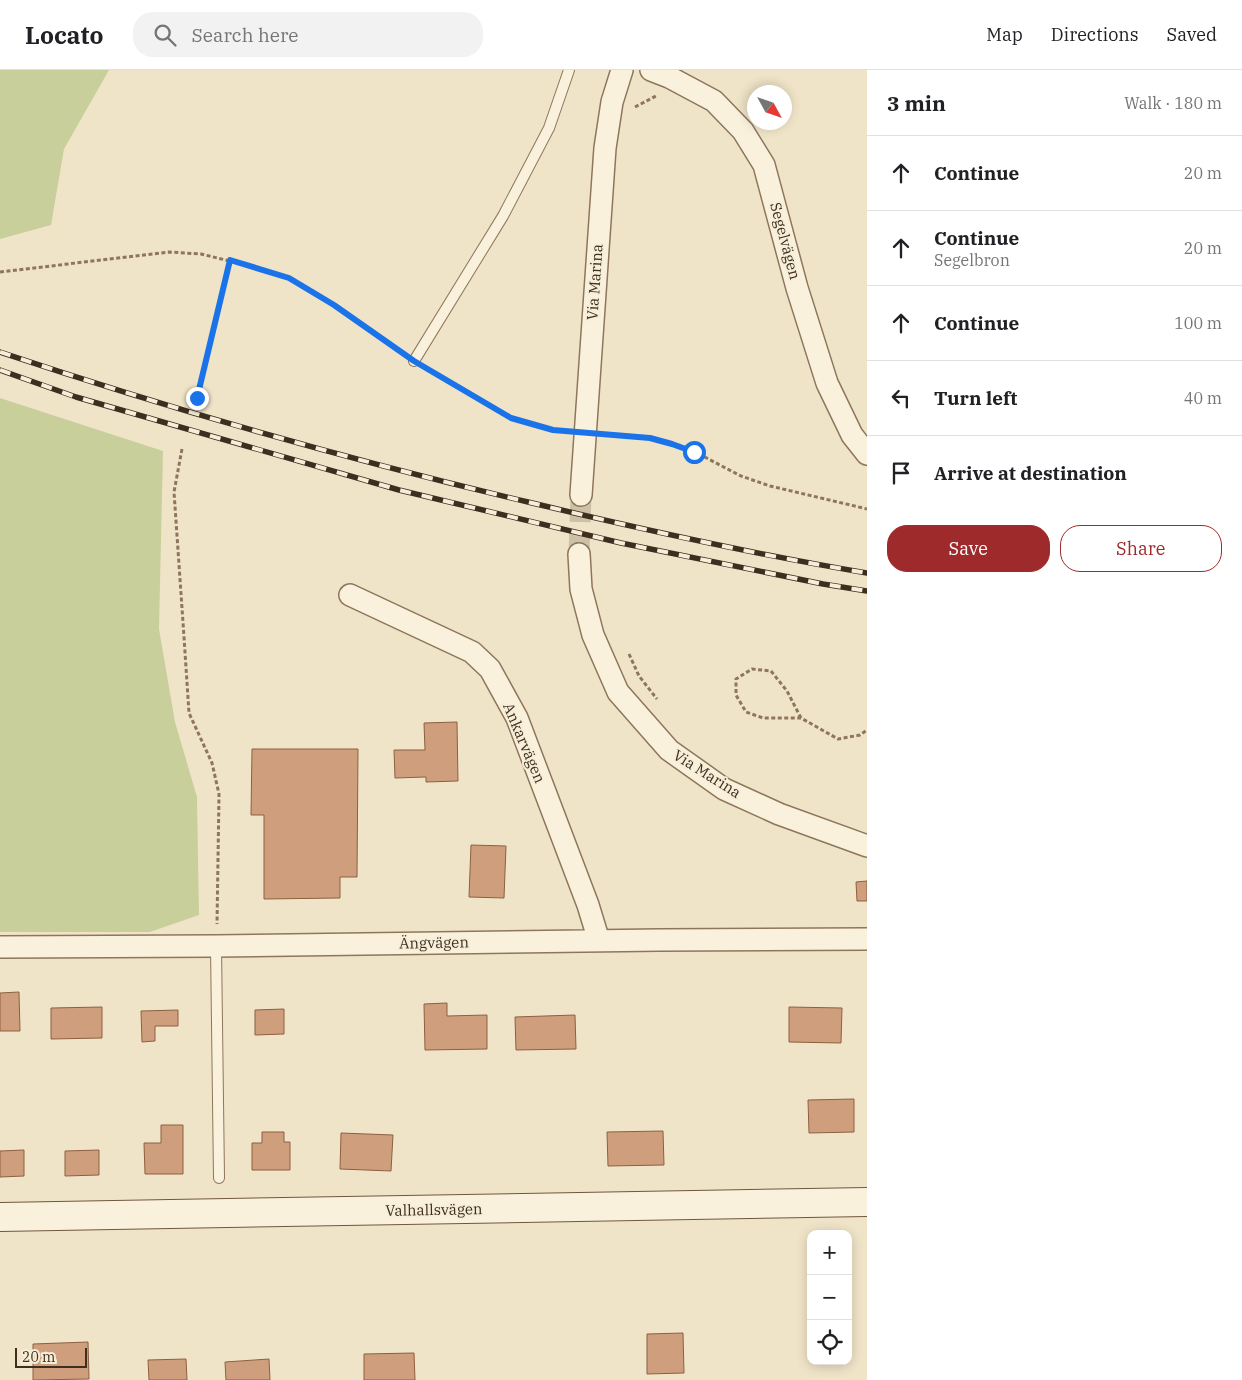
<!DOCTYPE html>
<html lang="en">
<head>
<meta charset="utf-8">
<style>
	:root { --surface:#fff; --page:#f2f2f2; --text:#202124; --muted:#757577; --line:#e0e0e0; --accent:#9e2a2b }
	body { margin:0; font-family:"IBM Plex Serif",serif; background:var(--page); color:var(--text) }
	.controls { position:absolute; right:15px; bottom:15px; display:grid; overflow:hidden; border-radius:10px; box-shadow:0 2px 12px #0003 }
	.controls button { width:45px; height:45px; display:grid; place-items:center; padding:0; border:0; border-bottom:1px solid var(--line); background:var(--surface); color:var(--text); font:25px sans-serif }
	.compass { position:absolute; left:747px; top:15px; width:45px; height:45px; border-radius:50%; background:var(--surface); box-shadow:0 2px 12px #0003; rotate:130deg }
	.scale { position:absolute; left:15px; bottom:12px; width:72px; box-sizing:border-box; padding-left:5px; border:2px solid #3d2e20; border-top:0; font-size:14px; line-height:18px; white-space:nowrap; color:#3d2e20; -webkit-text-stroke:4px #f7eed8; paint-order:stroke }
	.stop { position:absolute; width:15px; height:15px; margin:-11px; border:4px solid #1a73e8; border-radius:50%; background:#fff }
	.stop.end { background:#1a73e8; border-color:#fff; box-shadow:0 1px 5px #0008 }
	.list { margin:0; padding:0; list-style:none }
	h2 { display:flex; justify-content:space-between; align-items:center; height:65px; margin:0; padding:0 20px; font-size:21px }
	h2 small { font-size:16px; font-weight:400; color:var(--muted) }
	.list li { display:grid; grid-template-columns:32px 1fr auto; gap:15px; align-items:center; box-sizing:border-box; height:75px; padding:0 20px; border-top:1px solid var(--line) }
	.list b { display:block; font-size:19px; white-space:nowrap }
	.list p { margin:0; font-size:16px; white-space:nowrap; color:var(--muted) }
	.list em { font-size:16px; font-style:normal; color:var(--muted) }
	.actions { display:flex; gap:10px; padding:15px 20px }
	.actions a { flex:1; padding:11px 0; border:1px solid var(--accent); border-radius:20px; text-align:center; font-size:18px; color:var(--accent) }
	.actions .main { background:var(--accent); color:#fff }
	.icon { flex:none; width:28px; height:28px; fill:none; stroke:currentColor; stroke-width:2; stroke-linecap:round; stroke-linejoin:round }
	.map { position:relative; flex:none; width:867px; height:1310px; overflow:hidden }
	header { display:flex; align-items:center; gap:30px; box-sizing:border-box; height:70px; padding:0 25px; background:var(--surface); border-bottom:1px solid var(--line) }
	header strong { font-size:24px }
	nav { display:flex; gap:28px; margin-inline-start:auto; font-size:18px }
	.search { width:350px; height:45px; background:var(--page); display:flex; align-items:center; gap:12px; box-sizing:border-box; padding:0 18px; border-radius:20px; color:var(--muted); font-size:19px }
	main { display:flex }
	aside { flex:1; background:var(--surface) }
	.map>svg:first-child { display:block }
	.green { fill:#c9cf9b }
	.building { fill:#cf9f7d; stroke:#8d5f41 }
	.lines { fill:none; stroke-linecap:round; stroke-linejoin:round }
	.street-tunnel { stroke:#ccc0a6; stroke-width:21; stroke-dasharray:21 11; stroke-linecap:butt }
	.lane-casing { stroke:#8d765c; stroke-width:12 }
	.street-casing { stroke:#8d765c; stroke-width:24 }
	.secondary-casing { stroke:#6f573f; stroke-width:30 }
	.path { stroke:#8d765c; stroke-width:3; stroke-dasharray:4 2.5; stroke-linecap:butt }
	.lane { stroke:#faf1dc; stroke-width:10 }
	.street { stroke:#faf1dc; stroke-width:21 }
	.secondary { stroke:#faf1dc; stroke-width:28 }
	.rail-casing { stroke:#3d2e20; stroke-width:5.5 }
	.rail { stroke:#f7eed8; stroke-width:4; stroke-dasharray:11; stroke-linecap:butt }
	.path-bridge { stroke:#8d765c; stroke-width:3; stroke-dasharray:4 2.5; stroke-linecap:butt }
	.route { stroke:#1a73e8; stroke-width:6 }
	.labels { text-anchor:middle; stroke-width:4; stroke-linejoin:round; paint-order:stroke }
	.street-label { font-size:15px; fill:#3d2e20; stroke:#f7eed8 }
</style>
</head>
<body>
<header>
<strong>Locato</strong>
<div class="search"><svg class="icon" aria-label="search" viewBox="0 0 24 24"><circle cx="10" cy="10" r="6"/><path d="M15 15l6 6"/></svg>Search here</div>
<nav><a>Map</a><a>Directions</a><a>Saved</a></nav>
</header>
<main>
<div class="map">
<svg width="867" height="1310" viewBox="0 0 867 1310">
	<rect width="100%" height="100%" fill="#f0e4c8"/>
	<!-- green -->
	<path class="green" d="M0 0H109L64 79 51 155 0 169Z
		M0 328 163 381 159 559 175 652 197 727 199 845 150 862H0Z"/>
	<!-- building -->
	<path class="building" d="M457 652 458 711 426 712V707L395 708 394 680H425L424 653Z
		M252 679H358L357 807H340V828L264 829V745H251Z
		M471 775 506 776 504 828 469 827Z
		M867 811V831H857L856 812Z
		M19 922 20 961H0V923Z
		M447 933V946L487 945V979L425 980 424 934Z
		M102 937V968L51 969V938Z
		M789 937 842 938 841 973 789 972Z
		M284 939V964L255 965V940Z
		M178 940V956H155V971L142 972 141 941Z
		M575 945 576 979 516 980 515 947Z
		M854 1029V1062L809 1063 808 1030Z
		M161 1055H183V1104H145L144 1073H161Z
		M663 1061 664 1095 608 1096 607 1062Z
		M262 1062H284V1072H290V1100H252V1073H262Z
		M341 1063 393 1065 391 1101 340 1099Z
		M24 1080V1106L0 1107V1081Z
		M99 1080V1105L65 1106V1081Z
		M683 1263 684 1303 647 1304V1264Z
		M88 1272 89 1309 33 1310V1274Z
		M414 1283 415 1310H364V1284Z
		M186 1289 187 1310H149L148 1290Z
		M269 1289 270 1310H226L225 1292Z"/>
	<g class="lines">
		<!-- street-tunnel -->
		<path class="street-tunnel" d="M579 484 581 425"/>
		<defs>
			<path id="lane" d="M414 291 503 146 549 58 569 0
				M216 876 219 1108"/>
			<path id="street" d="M651 0 669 7 714 31 743 61 764 95 797 218 827 313 852 365 867 384
				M581 425 605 78 612 32 622 0
				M579 484 581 519 593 565 618 622 669 680 724 719 779 744 867 776
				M350 525 472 582 490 599 517 648 588 835 599 871
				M0 877 216 876 660 870 867 869"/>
			<path id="secondary" d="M0 1147 867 1132"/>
		</defs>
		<!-- lane casing -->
		<use href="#lane" class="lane-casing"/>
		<!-- street casing -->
		<use href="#street" class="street-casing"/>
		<!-- secondary casing -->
		<use href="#secondary" class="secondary-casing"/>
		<!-- path -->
		<path class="path" d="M635 37 656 26
			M0 202 169 182 201 184 250 196 289 208 334 235 400 281
			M429 300 511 348 533 355
			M197 328 230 190
			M617 365 651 368 672 374 695 382 741 406 770 416 867 439
			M182 379 174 422 184 567 189 643 212 693 219 724 217 854
			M629 584 639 606 657 629
			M801 648 787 621 771 601 752 599 736 609V625L746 642 763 648H801L838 669 860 665 867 660"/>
		<!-- lane -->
		<use href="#lane" class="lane"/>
		<!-- street -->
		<use href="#street" class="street"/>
		<!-- secondary -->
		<use href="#secondary" class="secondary"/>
		<defs>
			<path id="rail" d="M0 282C174 340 350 390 528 432 640 459 753 484 867 503
				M0 300 76 327 399 420 621 473 823 514 867 521"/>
		</defs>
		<!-- rail casing -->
		<use href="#rail" class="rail-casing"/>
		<!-- rail -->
		<use href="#rail" class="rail"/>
		<!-- path-bridge -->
		<path class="path-bridge" d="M533 355 553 360 617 365"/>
	</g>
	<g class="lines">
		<!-- route -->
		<path class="route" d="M197 328 230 190 289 208 334 235 414 291 511 348 553 360 650 368 672 374 694 382"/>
	</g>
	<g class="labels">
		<!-- street labels -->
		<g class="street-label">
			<text transform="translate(785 171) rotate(75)" y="5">Segelvägen</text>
			<text transform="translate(595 212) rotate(-86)" y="5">Via Marina</text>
			<text transform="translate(524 673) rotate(67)" y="5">Ankarvägen</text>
			<text transform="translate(707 704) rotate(32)" y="5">Via Marina</text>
			<text transform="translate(434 873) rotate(-1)" y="5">Ängvägen</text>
			<text transform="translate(434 1140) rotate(-1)" y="5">Valhallsvägen</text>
		</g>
	</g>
</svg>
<div class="controls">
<button>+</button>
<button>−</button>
<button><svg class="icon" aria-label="locate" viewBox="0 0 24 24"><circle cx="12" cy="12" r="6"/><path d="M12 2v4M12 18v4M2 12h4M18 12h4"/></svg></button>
</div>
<svg class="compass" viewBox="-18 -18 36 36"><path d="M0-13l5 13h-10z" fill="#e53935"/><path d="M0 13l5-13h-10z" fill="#757577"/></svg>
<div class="scale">20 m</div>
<div class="stop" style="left:694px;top:382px"></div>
<div class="stop end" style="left:197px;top:328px"></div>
</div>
<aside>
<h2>3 min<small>Walk · 180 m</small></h2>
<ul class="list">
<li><svg class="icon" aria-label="ahead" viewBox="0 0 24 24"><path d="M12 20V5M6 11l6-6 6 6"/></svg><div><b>Continue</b></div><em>20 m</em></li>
<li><svg class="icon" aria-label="ahead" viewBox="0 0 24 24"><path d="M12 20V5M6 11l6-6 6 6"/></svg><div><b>Continue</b><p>Segelbron</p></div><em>20 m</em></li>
<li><svg class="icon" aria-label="ahead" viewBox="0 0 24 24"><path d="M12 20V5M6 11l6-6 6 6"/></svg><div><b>Continue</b></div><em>100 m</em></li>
<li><svg class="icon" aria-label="left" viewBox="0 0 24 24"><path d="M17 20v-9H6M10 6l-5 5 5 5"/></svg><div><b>Turn left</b></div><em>40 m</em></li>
<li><svg class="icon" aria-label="arrive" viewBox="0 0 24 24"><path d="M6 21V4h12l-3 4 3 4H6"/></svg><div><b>Arrive at destination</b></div></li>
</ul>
<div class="actions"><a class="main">Save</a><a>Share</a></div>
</aside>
</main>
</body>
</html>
